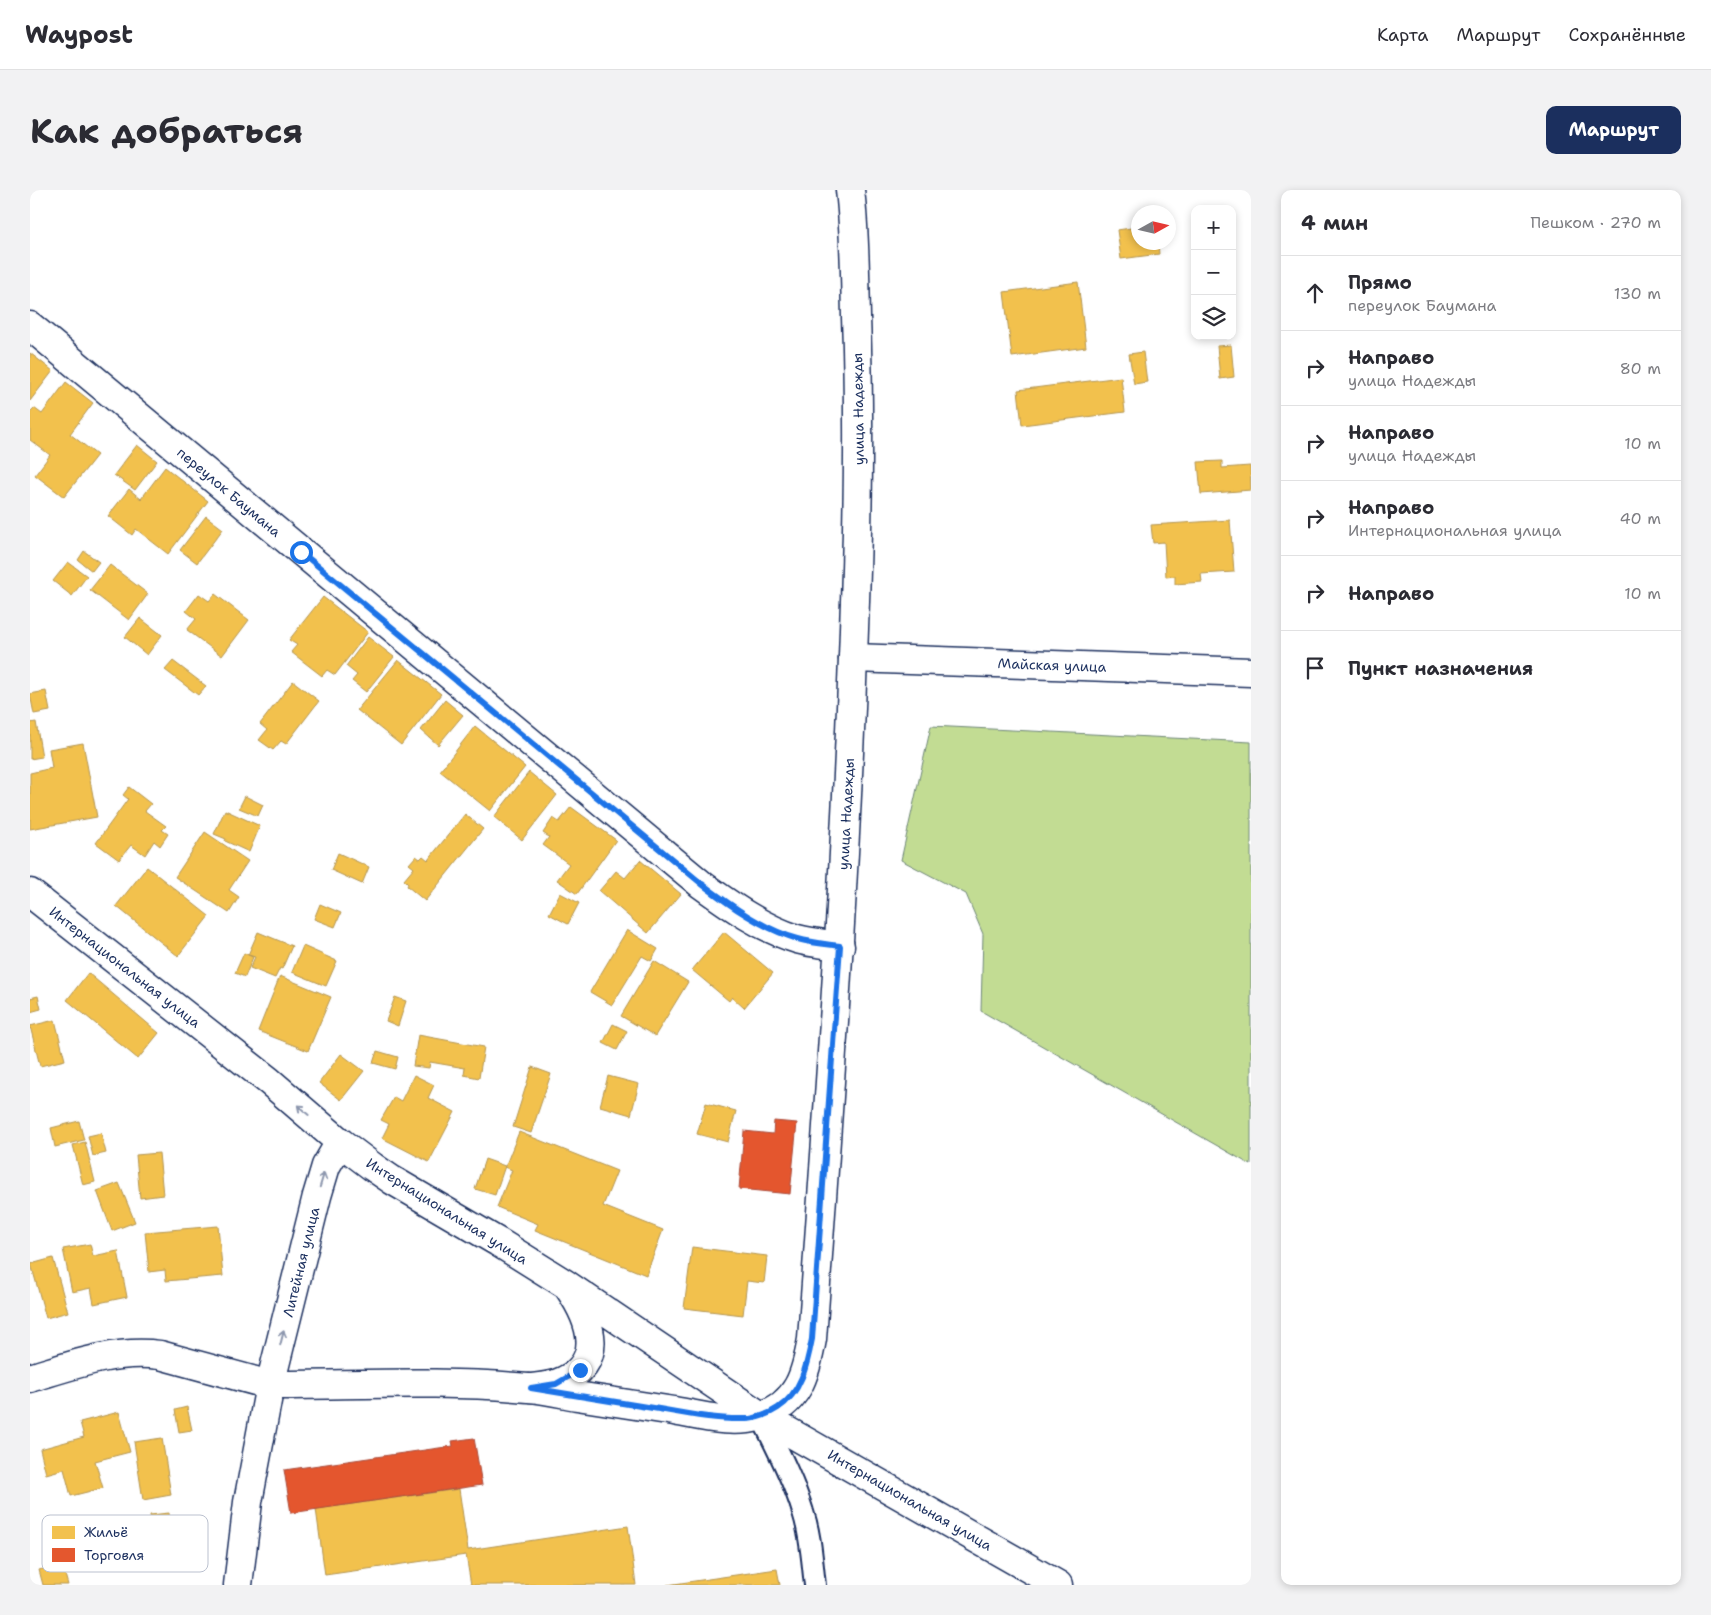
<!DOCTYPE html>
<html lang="ru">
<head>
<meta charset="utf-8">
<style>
	:root { --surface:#fff; --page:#f2f2f3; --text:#2b2b33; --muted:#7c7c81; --line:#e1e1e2; --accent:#1b2f5e }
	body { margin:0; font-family:"Shantell Sans",sans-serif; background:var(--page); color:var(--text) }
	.controls { position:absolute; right:15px; top:15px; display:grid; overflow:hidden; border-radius:10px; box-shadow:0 2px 8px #0003 }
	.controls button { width:45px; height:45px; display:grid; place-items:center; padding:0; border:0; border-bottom:1px solid var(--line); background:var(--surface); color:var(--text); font:25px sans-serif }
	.compass { position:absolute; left:1101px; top:15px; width:45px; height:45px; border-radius:50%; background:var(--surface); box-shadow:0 2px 8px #0003; rotate:82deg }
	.stop { position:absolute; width:15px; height:15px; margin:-11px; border:4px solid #1a73e8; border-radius:50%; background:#fff }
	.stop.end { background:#1a73e8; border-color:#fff; box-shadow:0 1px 5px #0008 }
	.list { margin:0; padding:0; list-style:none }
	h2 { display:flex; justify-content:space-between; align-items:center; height:65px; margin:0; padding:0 20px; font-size:21px }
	h2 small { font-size:16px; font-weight:400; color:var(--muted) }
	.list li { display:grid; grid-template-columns:32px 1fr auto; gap:15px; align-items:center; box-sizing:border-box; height:75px; padding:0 20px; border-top:1px solid var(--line) }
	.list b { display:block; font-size:19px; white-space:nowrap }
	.list p { margin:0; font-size:16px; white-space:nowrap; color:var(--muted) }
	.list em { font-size:16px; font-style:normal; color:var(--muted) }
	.icon { flex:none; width:28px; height:28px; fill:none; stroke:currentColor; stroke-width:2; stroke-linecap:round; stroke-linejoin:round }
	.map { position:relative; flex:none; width:1221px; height:1395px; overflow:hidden; border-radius:10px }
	header { display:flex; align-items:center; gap:30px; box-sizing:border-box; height:70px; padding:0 25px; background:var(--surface); border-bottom:1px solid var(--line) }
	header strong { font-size:24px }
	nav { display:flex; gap:28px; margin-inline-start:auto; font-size:18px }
	.intro { display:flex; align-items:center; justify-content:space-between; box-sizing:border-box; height:120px; padding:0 30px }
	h1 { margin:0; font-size:35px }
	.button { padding:12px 22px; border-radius:10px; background:var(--accent); color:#fff; font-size:18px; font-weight:700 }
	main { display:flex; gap:30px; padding:0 30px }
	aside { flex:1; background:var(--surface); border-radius:10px; box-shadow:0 2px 8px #0003 }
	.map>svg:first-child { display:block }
	.green { fill:#c2dc93; stroke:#6e8678 }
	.homes { fill:#f2c14e; stroke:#b29553 }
	.shops { fill:#e4572e; stroke:#a84b3c }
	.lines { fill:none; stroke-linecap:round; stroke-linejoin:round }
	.lane-casing { stroke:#1b2f5e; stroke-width:24 }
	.street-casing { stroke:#1b2f5e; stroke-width:31 }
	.secondary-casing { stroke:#1b2f5e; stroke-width:31 }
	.lane { stroke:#fff; stroke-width:20 }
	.street { stroke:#fff; stroke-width:28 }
	.secondary { stroke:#fff; stroke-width:28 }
	.oneway { stroke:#8d97ae }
	.route { stroke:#1a73e8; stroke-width:6 }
	.labels { text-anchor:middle; stroke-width:5; stroke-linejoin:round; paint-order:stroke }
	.street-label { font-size:14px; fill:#1b2f5e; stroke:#fff }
	.key { fill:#fff; stroke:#bbc1cf; stroke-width:1 }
	.key-label { font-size:14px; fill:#1b2f5e }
</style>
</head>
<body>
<header>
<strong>Waypost</strong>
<nav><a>Карта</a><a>Маршрут</a><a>Сохранённые</a></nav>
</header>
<div class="intro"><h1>Как добраться</h1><a class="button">Маршрут</a></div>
<main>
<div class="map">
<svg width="1221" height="1395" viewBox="0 0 1221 1395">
	<rect width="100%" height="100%" fill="#fff"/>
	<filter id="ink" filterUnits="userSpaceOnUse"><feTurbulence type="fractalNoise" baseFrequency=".02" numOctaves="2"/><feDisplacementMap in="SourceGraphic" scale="10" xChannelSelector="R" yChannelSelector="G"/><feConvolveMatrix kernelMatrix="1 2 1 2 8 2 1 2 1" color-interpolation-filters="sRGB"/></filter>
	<g filter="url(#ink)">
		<!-- green -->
		<path class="green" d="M901 536 1221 552V975L951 821 953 744 936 704 871 670Z"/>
		<!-- homes -->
		<path class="homes" d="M1108 37V52H1128L1129 64 1091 69 1087 40Z
			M1048 92 1056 157 982 167 974 102Z
			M1201 155 1204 187 1190 189 1187 156Z
			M1113 162 1117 192 1104 194 1099 164Z
			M0 163 23 181 0 211Z
			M1091 187 1095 222 992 235 988 200Z
			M36 192 63 213 40 244 67 265 34 307 5 285 20 265 0 250V222L4 218 12 224Z
			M107 255 127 271 105 300 84 285Z
			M1192 271V278L1220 276 1221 300 1171 304 1168 272Z
			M135 277 178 311 138 364 106 339 102 345 78 326 99 299 111 309Z
			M176 326 193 339 167 373 150 360Z
			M1200 330 1204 382 1171 384 1172 392 1145 394V386L1136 387 1134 352 1123 353 1121 335Z
			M54 361 69 372 62 381 48 370Z
			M38 372 57 386 42 406 23 391Z
			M80 375 118 404 99 430 60 400Z
			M169 404 179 411 185 404 219 430 192 466 157 440 166 429 156 421Z
			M293 407 338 442 305 485 297 480 292 486 261 462 267 455 259 450Z
			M110 428 132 445 117 465 95 447Z
			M338 447 364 467 336 502 322 491 327 485 316 476Z
			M368 470 411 504 371 555 327 520Z
			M143 471 176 496 168 505 135 480Z
			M263 491 289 511 256 554 251 551 243 560 229 550 237 540 230 534Z
			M16 501 20 521 4 524 0 504Z
			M415 510 433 525 408 555 391 540Z
			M6 532 12 567 0 569V533Z
			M445 536 495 577 460 621 410 581Z
			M53 553 67 627 0 639V583L22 578 19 559Z
			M499 582 527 605 492 650 464 627Z
			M99 597 121 614 115 621 136 636 132 640 138 644 130 656 124 651 115 665 101 655 89 670 66 653 98 609 93 605Z
			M215 606 233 615 228 626 209 618Z
			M541 617 586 650 547 704 527 690 539 674 513 655 519 647 513 643 523 628 529 632Z
			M195 620 230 636 219 662 195 651 196 649 184 644Z
			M435 624 453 639 395 711 377 696 378 694 374 690 384 678 379 674 386 666 390 669 393 666 398 670Z
			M175 642 218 671 199 700 209 707 199 723 145 687Z
			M308 663 339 677 332 694 301 680Z
			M610 670 651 704 618 743 569 701 586 681 595 688Z
			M117 677 179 726 148 766 86 716Z
			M530 703 549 713 538 734 519 724Z
			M290 714 311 723 305 737 284 729Z
			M597 740 628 759 621 771 612 766 582 815 560 802Z
			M228 742 262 756 252 779 250 778 245 788 220 778 225 767 218 765Z
			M694 742 743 783 714 818 702 807 699 811 662 780Z
			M273 756 307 771 296 796 262 782Z
			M214 763 223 767 215 787 205 783Z
			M624 771 658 792 625 846 591 826Z
			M58 783 129 843 108 869 37 810Z
			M250 786 301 807 278 861 228 841Z
			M8 806 11 819 0 822V808Z
			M365 807 376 811 368 836 356 831Z
			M25 830 35 870 10 876 0 836Z
			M583 834 597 841 587 860 573 853Z
			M388 845 454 857 449 888 434 885 435 878 400 872 399 878 383 876Z
			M347 861 368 867 365 879 343 873Z
			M311 864 334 881 311 910 289 893Z
			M502 877 521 884 501 943 483 937Z
			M384 885 404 895 398 908 425 922 399 972 352 948 359 934 351 930 364 907 371 911Z
			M578 886 609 894 601 925 570 916Z
			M676 913 706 921 698 952 667 944Z
			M49 931 54 950 25 957 21 938Z
			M489 942 587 981 573 1016 633 1040 616 1085 505 1040 508 1034 467 1017 482 980 475 977Z
			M71 943 76 963 63 966 58 946Z
			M55 952 65 992 53 995 43 955Z
			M129 963 133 1005 110 1008 106 965Z
			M455 969 475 976 465 1005 445 999Z
			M89 993 105 1032 82 1041 67 1001Z
			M188 1036 193 1086 136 1091 135 1080 119 1082 115 1042Z
			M60 1054 63 1066 88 1061 97 1107 64 1114 61 1098 42 1102 33 1059Z
			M662 1057 737 1066 734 1093 717 1091 713 1125 654 1118Z
			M23 1068 38 1122 16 1128 1 1074Z
			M157 1217 162 1240 149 1242 145 1220Z
			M89 1222 100 1262 65 1271 73 1298 41 1306 34 1279 16 1284 10 1259 54 1247 50 1232Z
			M132 1248 141 1305 113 1310 104 1252Z
			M429 1299 438 1360 598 1336 606 1395H441L436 1365 295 1385 286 1319Z
			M139 1323 142 1356 124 1358 120 1325Z
			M32 1374 38 1395H13L9 1380Z
			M747 1379 750 1395H637Z"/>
		<!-- shops -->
		<path class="shops" d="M744 931 767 933 760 1004 709 999 714 941 743 944Z
			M444 1248 452 1295 261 1323 254 1280 423 1256 422 1251Z"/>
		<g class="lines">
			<defs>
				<path id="lane" d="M731 1226C746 1257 763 1289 773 1322 781 1346 782 1371 785 1395"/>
				<path id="street" d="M0 136 672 695C701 716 732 738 767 749 781 753 796 754 810 756
					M823 468 1221 482
					M0 703 239 891 310 952 343 977 362 990 468 1052 537 1095 731 1226
					M0 1188C43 1175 85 1159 130 1165L240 1195 287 1006 296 976 310 952
					M501 1198C510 1197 520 1196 528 1193 577 1174 562 1132 539 1098"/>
				<path id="secondary" d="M731 1226 1028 1395
					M208 1395 218 1312 240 1195C326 1195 412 1190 498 1198 514 1199 531 1203 547 1206 579 1211 612 1216 644 1221 671 1226 704 1235 731 1226 768 1214 776 1184 782 1149 799 912 816 676 824 439 828 335 830 231 826 127 825 85 825 42 820 0"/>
			</defs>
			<!-- lane casing -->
			<use href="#lane" class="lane-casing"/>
			<!-- street casing -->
			<use href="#street" class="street-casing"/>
			<!-- secondary casing -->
			<use href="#secondary" class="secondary-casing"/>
			<!-- lane -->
			<use href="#lane" class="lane"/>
			<!-- street -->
			<use href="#street" class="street"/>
			<!-- secondary -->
			<use href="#secondary" class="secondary"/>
		</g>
		<!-- one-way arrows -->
		<defs><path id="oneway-shaft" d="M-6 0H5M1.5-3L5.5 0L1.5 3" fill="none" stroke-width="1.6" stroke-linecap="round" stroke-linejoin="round" transform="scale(1.25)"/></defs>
		<g class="oneway">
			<use href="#oneway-shaft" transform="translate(273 920) rotate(-139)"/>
			<use href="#oneway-shaft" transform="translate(292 990) rotate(-73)"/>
			<use href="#oneway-shaft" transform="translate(252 1148) rotate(-76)"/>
		</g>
	</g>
	<g class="lines" filter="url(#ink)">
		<!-- route -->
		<path class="route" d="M271 362 672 694C701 716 733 739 768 749 782 753 796 754 810 756L782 1149C777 1175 771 1203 748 1218 739 1224 726 1229 716 1229 687 1230 657 1224 629 1219 586 1212 544 1205 501 1198L526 1194 550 1180"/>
	</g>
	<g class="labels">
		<!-- street labels -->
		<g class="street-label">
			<text transform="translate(828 219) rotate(-91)" y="5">улица Надежды</text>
			<text transform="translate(199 302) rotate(40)" y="5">переулок Баумана</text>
			<text transform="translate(1022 475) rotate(2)" y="5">Майская улица</text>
			<text transform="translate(816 624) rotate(-87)" y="5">улица Надежды</text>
			<text transform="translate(95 777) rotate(38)" y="5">Интернациональная улица</text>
			<text transform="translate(417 1021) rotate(32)" y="5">Интернациональная улица</text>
			<text transform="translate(271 1072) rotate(-76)" y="5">Литейная улица</text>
			<text transform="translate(880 1310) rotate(30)" y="5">Интернациональная улица</text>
		</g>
	</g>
	<!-- legend -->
	<rect x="12" y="1325" width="166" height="57" rx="8" class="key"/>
	<rect x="22" y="1336" width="23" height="13" fill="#f2c14e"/>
	<rect x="22" y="1358" width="23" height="14" fill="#e4572e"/>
	<g class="key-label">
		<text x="54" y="1347">Жильё</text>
		<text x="54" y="1370">Торговля</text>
	</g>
</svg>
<div class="controls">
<button>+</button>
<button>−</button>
<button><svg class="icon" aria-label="layers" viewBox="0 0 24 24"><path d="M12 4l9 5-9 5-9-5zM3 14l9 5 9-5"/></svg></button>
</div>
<svg class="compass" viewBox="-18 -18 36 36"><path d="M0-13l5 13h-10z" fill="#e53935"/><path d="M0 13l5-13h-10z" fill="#7c7c81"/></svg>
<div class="stop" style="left:271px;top:362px"></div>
<div class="stop end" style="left:550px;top:1180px"></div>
</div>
<aside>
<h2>4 мин<small>Пешком · 270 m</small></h2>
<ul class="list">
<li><svg class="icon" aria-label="ahead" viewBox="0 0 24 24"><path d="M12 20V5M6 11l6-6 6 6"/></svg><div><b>Прямо</b><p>переулок Баумана</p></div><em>130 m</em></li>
<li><svg class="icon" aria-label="right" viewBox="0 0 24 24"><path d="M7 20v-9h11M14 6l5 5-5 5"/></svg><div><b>Направо</b><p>улица Надежды</p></div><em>80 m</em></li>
<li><svg class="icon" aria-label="right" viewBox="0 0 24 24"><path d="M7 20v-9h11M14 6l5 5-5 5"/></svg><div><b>Направо</b><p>улица Надежды</p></div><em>10 m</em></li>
<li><svg class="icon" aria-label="right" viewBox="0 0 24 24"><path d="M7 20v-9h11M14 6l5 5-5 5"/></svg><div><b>Направо</b><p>Интернациональная улица</p></div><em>40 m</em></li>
<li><svg class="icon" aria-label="right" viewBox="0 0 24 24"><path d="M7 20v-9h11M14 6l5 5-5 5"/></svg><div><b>Направо</b></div><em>10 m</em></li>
<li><svg class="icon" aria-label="arrive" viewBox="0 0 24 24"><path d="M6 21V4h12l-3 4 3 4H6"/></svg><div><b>Пункт назначения</b></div></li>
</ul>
</aside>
</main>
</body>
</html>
